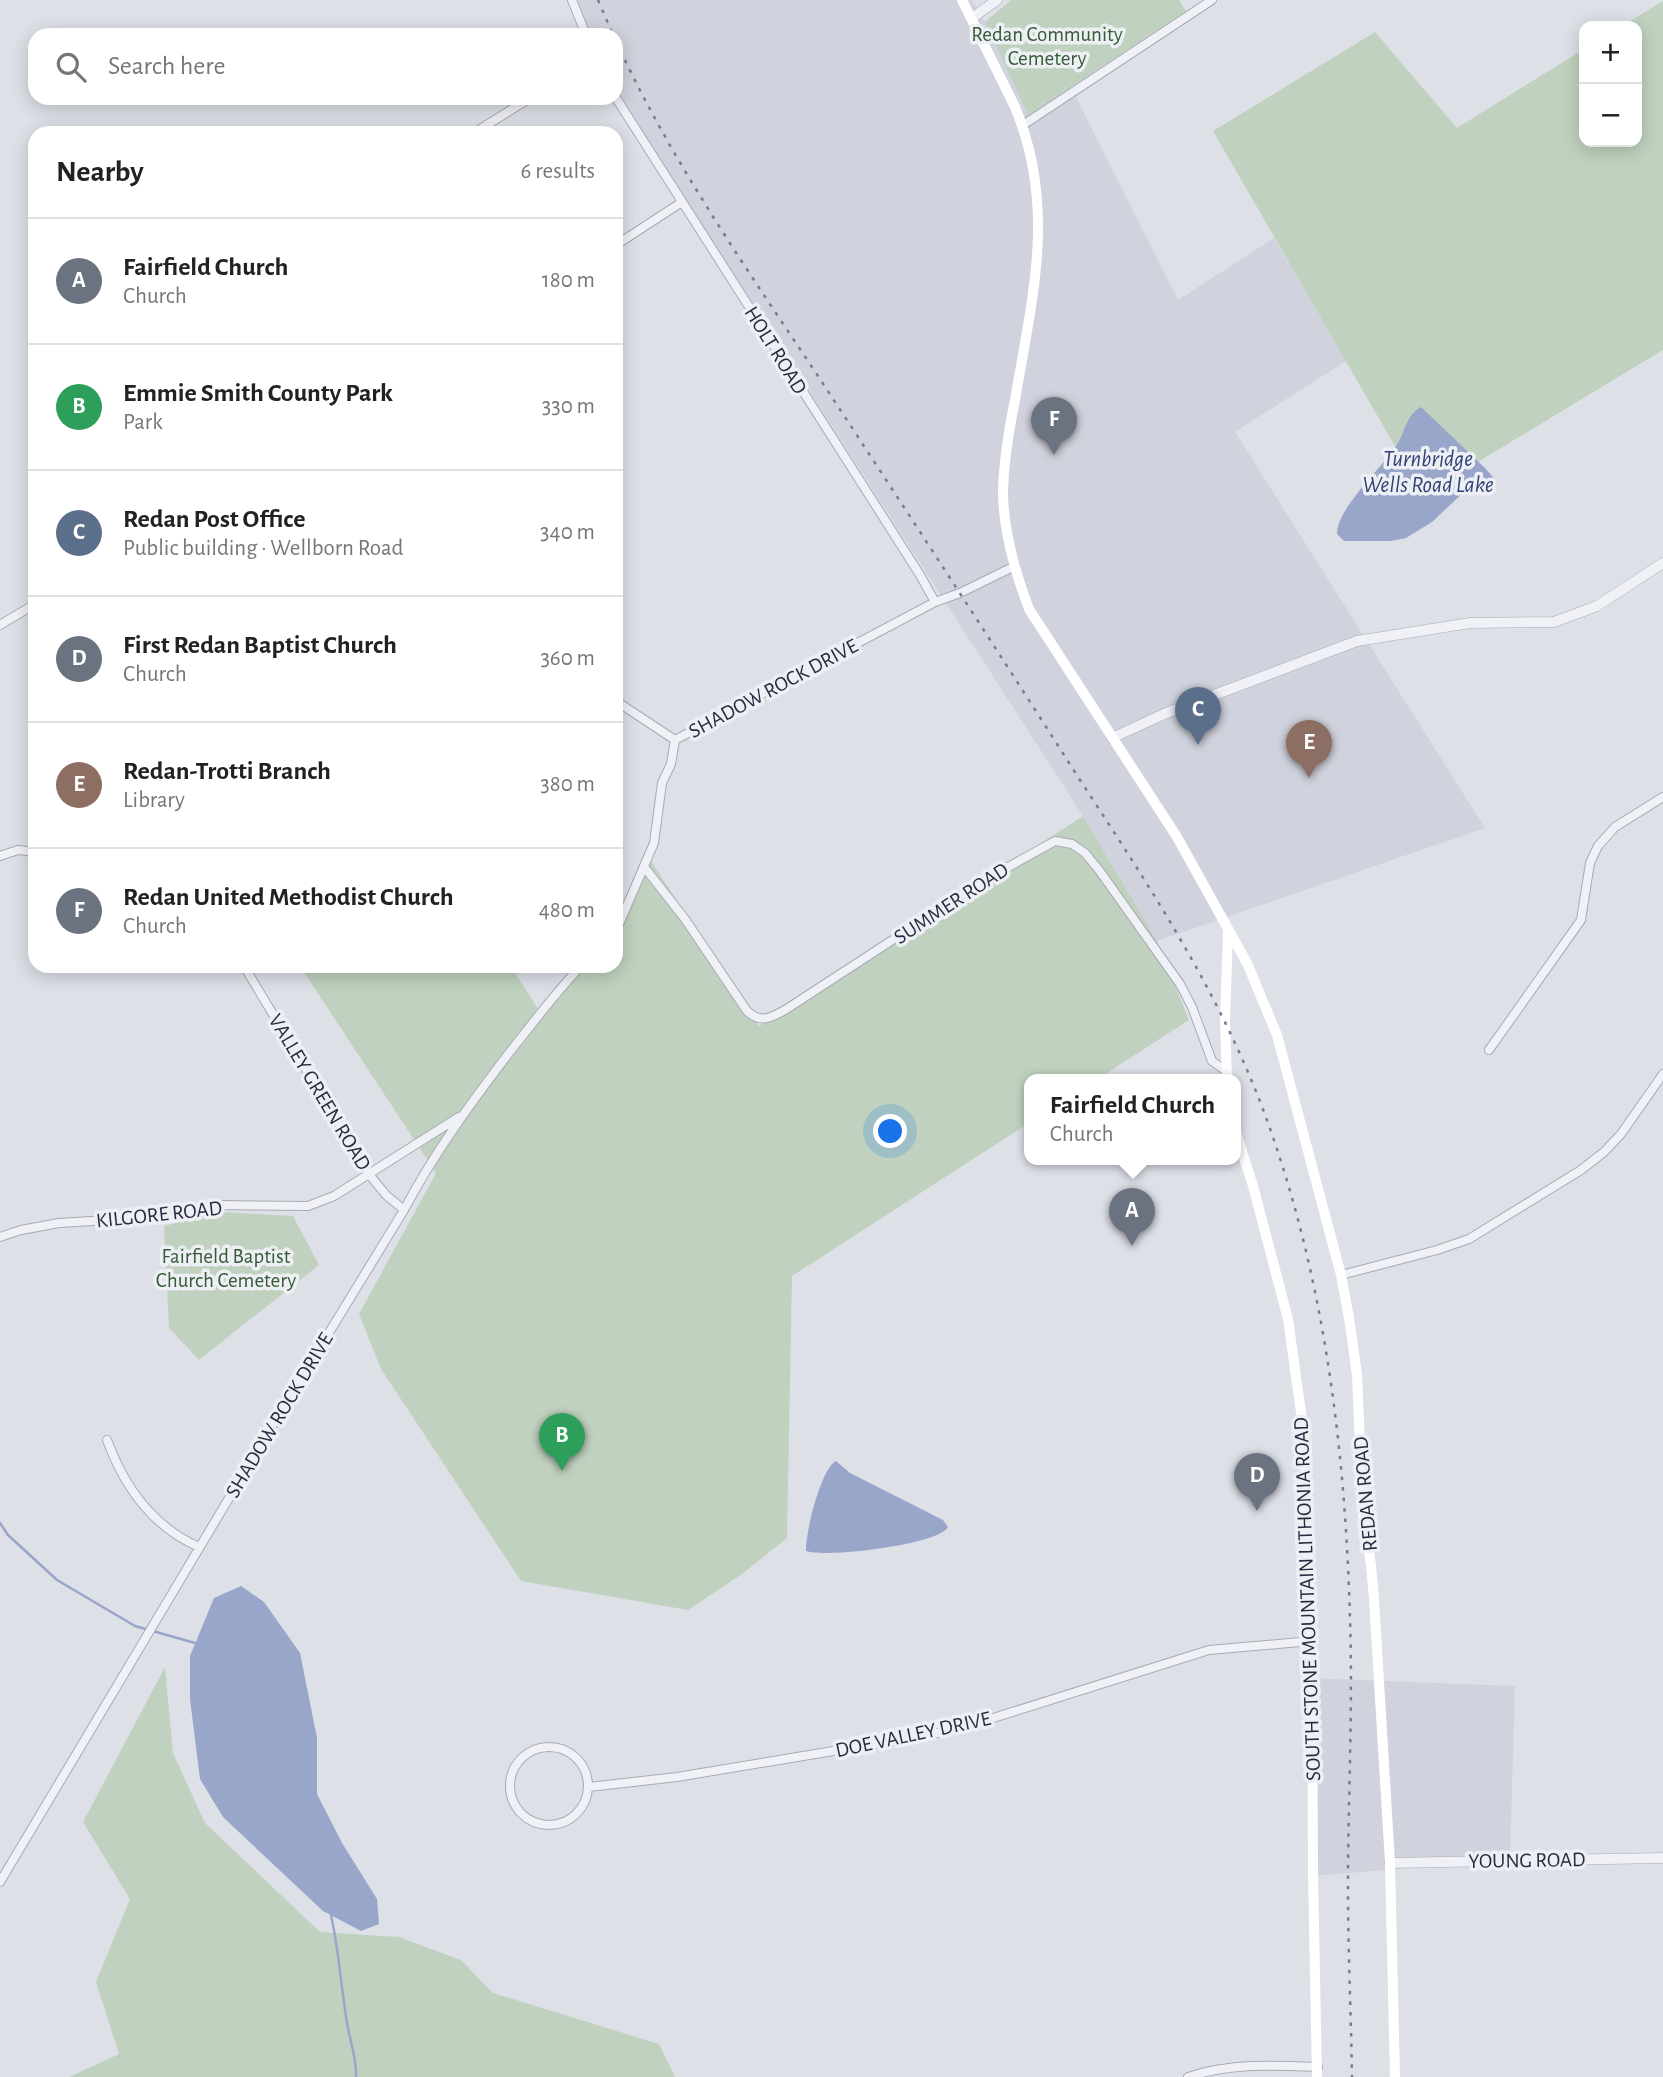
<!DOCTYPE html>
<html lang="en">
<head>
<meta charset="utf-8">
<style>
	:root { --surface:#fff; --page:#f2f2f2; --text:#222; --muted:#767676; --line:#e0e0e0; --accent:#d0463f }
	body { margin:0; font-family:"Alegreya Sans",sans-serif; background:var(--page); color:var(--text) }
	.controls { position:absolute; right:21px; top:21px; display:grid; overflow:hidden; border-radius:14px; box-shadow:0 4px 18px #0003 }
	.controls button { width:63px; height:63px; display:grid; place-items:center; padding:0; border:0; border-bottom:2px solid var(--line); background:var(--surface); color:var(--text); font:35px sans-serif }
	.you { position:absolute; left:891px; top:1132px; width:24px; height:24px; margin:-18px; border:5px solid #fff; border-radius:50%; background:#1a73e8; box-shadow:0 0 0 10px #1a73e833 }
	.badge { display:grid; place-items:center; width:46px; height:46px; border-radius:50%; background:var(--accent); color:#fff; font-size:23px; font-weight:700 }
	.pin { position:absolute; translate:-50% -58px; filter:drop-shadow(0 2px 4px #0008) }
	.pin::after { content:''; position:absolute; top:37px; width:24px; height:21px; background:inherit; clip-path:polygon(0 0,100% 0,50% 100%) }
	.popup { position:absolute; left:1024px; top:1074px; width:217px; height:91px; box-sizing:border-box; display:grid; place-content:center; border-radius:14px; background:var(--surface); filter:drop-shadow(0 2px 5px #0005); font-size:23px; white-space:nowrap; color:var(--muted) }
	.popup b { font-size:26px; color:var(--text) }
	.popup::after { content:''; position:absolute; left:50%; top:100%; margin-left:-14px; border:14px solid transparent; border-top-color:var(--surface) }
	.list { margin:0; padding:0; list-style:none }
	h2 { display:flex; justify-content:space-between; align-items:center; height:91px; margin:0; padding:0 28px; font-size:30px }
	h2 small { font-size:23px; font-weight:400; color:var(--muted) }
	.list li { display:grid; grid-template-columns:46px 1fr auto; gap:21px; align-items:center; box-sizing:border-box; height:126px; padding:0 28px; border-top:2px solid var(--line) }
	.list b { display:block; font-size:26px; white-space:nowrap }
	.list p { margin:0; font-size:23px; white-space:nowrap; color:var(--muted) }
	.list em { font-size:23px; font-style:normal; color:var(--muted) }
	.icon { flex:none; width:38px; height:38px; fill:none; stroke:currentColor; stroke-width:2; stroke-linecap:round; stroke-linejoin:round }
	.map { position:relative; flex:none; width:1663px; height:2077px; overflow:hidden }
	.search { position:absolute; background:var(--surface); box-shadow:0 4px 18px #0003; left:28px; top:28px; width:595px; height:77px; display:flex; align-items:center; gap:18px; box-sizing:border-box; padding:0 24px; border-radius:21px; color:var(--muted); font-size:26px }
	.panel { position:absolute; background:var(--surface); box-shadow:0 4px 18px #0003; left:28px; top:126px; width:595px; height:847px; border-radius:21px }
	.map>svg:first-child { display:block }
	.built { fill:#d0d2dd }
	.green { fill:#c0d2bf }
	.water { fill:#98a6c9 }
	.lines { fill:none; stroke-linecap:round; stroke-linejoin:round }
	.stream { stroke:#98a6c9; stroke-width:2.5 }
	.minor-casing { stroke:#a7aab5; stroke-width:10 }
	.tertiary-casing { stroke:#a7aab5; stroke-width:11 }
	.minor { stroke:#f0f1f6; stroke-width:8 }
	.tertiary { stroke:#f0f1f6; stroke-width:10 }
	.secondary { stroke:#fff; stroke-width:10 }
	.rail { stroke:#777c91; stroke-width:2.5; stroke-dasharray:3.5 7; stroke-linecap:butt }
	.labels { text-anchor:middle; stroke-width:7; stroke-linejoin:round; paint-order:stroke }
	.park-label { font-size:21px; fill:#345b34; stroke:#edeff5 }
	.street-label { font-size:21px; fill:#272b3f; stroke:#edeff5 }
	.water-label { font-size:23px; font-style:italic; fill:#304173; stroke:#edeff5 }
</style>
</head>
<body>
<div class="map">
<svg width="1663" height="2077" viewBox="0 0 1663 2077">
	<rect width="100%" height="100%" fill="#dee0e8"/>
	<!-- built -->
	<path class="built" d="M576 0H972L985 22 1028 115 1071 87 1178 300 1274 238 1346 361 1235 432 1485 828 1157 941 1083 816 616 91V35H591Z
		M1307 1678 1515 1686 1510 1859 1314 1876Z"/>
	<!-- green -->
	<path class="green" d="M1011 0H1179L1186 11 1028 115 985 22Z
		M1663 1V350L1423 495 1213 131 1375 32 1457 128 1584 49V142H1637V26H1622Z
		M1083 816 1157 941 1189 1020 1096 1080H1029V1123L792 1276 787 1538 742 1574 688 1610 521 1581 381 1369 359 1314 436 1173 300 966H511L541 1014 580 966H616V913L651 861 759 1026Z
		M220 1212 293 1216 319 1265 199 1360 169 1328 164 1226Z
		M165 1667 173 1753 205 1823 320 1932 399 1937 461 1960 493 1993 659 2044 675 2077H69L119 2054 96 1982 130 1899 83 1822Z"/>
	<!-- water -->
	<path class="water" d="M1421 407 1486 469 1496 481 1491 487 1465 491 1432 522 1406 538 1391 541H1344L1337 534C1336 509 1384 466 1398 443 1405 431 1407 414 1421 407Z
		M836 1461 850 1473 943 1520 948 1527C939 1545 825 1558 806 1551 805 1534 821 1468 836 1461Z
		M241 1586 264 1602 300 1653 317 1738V1794L342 1843 377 1899 379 1924 361 1931 323 1911 223 1817 200 1779 190 1699V1656L214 1598Z"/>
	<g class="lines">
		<!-- stream -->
		<path class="stream" d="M0 1523 8 1535 57 1580 135 1626 195 1643
			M331 1915C339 1951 341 1987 347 2023 350 2042 357 2058 356 2077"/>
		<defs>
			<path id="minor" d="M572 0 586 35
				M616 98 920 575 935 602
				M1023 125 1212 0
				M474 133 530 98
				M616 245 682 202
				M0 625 35 604
				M616 701 675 740
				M0 856 18 850 35 852
				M645 868 685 919 747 1011C761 1024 770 1018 785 1010L983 881 1055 841 1072 844 1085 853 1099 870 1180 984 1192 1007 1212 1061 1226 1071
				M616 931 654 843 662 783 671 764 675 740 935 602 960 593 1015 566
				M244 966 368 1173 386 1195 404 1210
				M1489 1050 1581 920 1590 863 1598 846 1615 827 1663 797
				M0 1237 21 1230 59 1223 173 1216 219 1205 308 1206 334 1196 459 1117
				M1341 1275 1437 1250 1469 1239 1581 1170 1604 1152 1621 1134 1663 1074
				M107 1440C124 1486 153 1527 199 1547
				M510 1786a39 39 0 1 1 78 0a39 39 0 1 1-78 0Z
				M589 1787 677 1777 929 1735 971 1725 1209 1650 1312 1641
				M0 1882 275 1421 404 1210C434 1153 471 1103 509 1053 533 1023 555 993 581 966
				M1188 2077C1230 2063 1273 2065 1318 2067"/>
			<path id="tertiary" d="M972 18 997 0
				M1112 738 1164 714 1357 641 1470 623 1554 622 1597 606 1663 563
				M1390 1863 1663 1858"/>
		</defs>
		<!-- minor casing -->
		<use href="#minor" class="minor-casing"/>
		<!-- tertiary casing -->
		<use href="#tertiary" class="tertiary-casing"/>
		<!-- minor -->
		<use href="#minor" class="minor"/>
		<!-- tertiary -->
		<use href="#tertiary" class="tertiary"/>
		<!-- secondary -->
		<path class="secondary" d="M962 0 1015 107C1057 208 1032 298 1015 400 1009 429 1004 460 1003 490 1003 530 1015 572 1029 609L1177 837 1247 963 1277 1035 1341 1275 1349 1318 1357 1375 1363 1516 1371 1565 1374 1599 1390 1863 1395 2077
			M1227 1080 1225 1021 1228 932
			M1235 1129 1253 1186 1288 1319 1304 1434 1312 1641 1313 1873 1317 2077"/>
		<!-- rail -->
		<path class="rail" d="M598 0 613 35
			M616 41C670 159 746 268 818 376 906 510 994 645 1080 780 1150 887 1219 992 1264 1112 1324 1274 1345 1446 1350 1618 1353 1707 1348 1797 1348 1887 1348 1950 1351 2014 1352 2077"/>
	</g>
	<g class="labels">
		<!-- park labels -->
		<g class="park-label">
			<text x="1047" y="41">Redan Community<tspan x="1047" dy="24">Cemetery</tspan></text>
			<text x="226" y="1263">Fairfield Baptist<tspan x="226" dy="24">Church Cemetery</tspan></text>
		</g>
		<!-- street labels -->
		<g class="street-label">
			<text transform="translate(776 350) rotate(58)" y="7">HOLT ROAD</text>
			<text transform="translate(773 688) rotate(-28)" y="7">SHADOW ROCK DRIVE</text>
			<text transform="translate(951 903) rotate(-33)" y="7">SUMMER ROAD</text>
			<text transform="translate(320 1092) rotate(59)" y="7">VALLEY GREEN ROAD</text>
			<text transform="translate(159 1214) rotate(-6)" y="7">KILGORE ROAD</text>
			<text transform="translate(279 1415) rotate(-59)" y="7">SHADOW ROCK DRIVE</text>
			<text transform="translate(1365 1494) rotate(-95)" y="7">REDAN ROAD</text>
			<text transform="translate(1307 1599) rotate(-92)" y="7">SOUTH STONE MOUNTAIN LITHONIA ROAD</text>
			<text transform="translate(913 1734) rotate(-12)" y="7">DOE VALLEY DRIVE</text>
			<text transform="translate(1527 1860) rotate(-1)" y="7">YOUNG ROAD</text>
		</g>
		<!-- water labels -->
		<g class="water-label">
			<text x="1428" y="466">Turnbridge<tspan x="1428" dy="26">Wells Road Lake</tspan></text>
		</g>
	</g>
</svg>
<div class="controls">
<button>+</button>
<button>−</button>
</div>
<div class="you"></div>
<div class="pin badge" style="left:1132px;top:1246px;background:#6b7280">A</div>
<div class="popup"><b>Fairfield Church</b>Church</div>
<div class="pin badge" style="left:562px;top:1471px;background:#2e9e5b">B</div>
<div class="pin badge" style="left:1198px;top:745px;background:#5c6f8a">C</div>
<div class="pin badge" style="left:1257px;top:1511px;background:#6b7280">D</div>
<div class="pin badge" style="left:1309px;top:778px;background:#8d6e63">E</div>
<div class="pin badge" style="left:1054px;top:455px;background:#6b7280">F</div>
<div class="search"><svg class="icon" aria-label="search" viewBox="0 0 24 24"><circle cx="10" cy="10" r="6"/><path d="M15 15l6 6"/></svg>Search here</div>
<section class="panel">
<h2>Nearby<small>6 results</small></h2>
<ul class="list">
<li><span class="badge" style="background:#6b7280">A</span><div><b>Fairfield Church</b><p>Church</p></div><em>180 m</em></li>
<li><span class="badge" style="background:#2e9e5b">B</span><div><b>Emmie Smith County Park</b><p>Park</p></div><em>330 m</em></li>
<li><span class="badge" style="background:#5c6f8a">C</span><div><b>Redan Post Office</b><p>Public building · Wellborn Road</p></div><em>340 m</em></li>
<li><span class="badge" style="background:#6b7280">D</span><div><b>First Redan Baptist Church</b><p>Church</p></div><em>360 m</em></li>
<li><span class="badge" style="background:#8d6e63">E</span><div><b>Redan-Trotti Branch</b><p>Library</p></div><em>380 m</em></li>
<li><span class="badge" style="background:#6b7280">F</span><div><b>Redan United Methodist Church</b><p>Church</p></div><em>480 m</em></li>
</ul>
</section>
</div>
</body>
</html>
